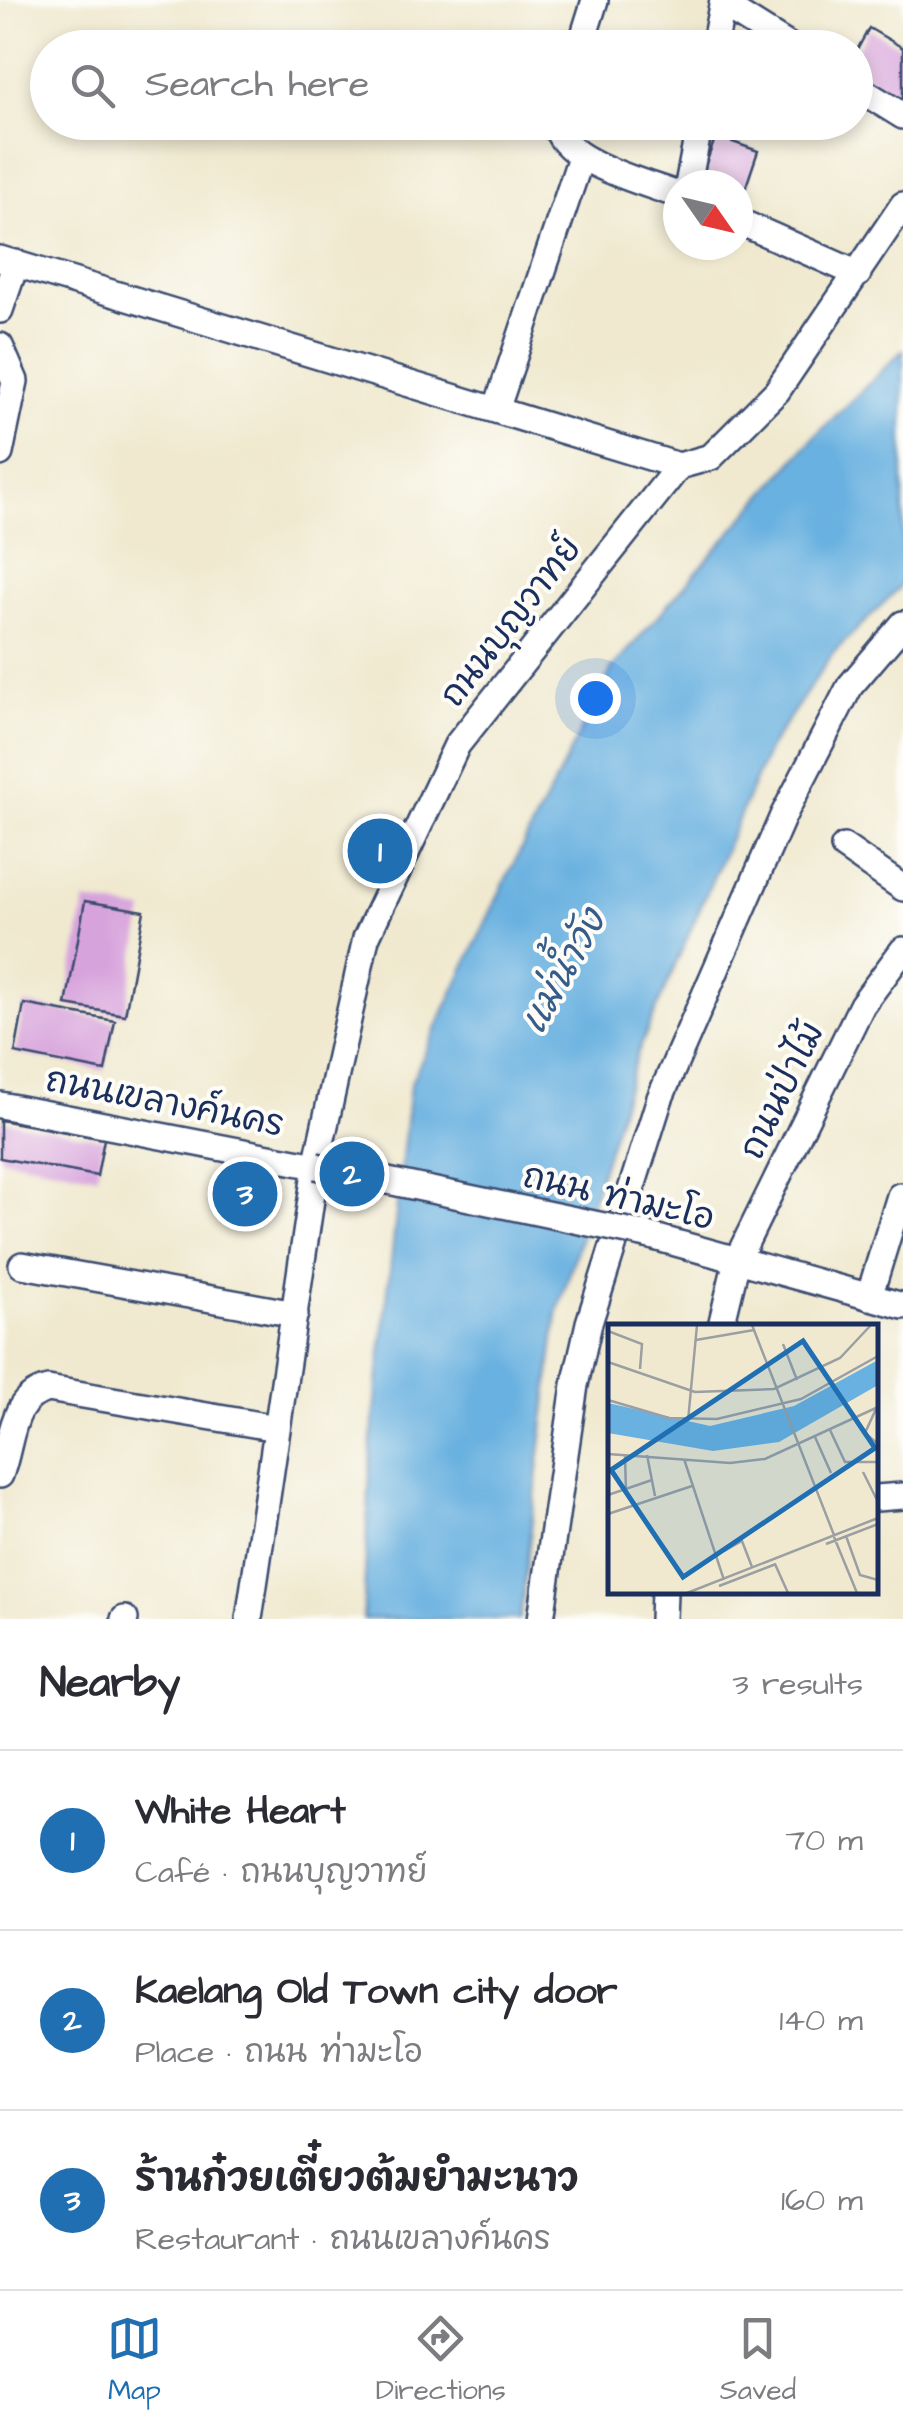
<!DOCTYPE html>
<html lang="en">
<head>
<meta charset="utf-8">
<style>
	:root { --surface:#fff; --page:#f7f7f7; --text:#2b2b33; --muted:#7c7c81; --line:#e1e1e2; --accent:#1f6fb2 }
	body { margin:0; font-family:"Architects Daughter","Playpen Sans Thai",sans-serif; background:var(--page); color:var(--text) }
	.compass { position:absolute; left:663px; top:170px; width:90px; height:90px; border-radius:50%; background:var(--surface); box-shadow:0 5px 15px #0003; rotate:124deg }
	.you { position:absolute; left:595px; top:698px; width:35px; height:35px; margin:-25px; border:8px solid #fff; border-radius:50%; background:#1a73e8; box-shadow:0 0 0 15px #1a73e833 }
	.badge { display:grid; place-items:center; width:65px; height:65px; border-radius:50%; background:var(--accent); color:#fff; font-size:32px; font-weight:700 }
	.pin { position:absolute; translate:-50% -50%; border:5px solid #fff; box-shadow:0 2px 10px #0006 }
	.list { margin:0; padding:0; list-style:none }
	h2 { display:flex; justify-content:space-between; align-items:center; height:130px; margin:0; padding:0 40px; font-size:42px }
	h2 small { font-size:32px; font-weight:400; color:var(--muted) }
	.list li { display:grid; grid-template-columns:65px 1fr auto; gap:30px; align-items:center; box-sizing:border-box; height:180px; padding:0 40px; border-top:2px solid var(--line) }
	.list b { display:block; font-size:38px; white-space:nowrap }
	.list p { margin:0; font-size:32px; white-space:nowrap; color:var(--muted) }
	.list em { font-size:32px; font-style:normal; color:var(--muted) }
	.icon { flex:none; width:55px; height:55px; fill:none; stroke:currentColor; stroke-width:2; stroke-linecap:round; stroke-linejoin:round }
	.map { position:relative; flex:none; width:903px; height:1619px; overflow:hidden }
	.search { position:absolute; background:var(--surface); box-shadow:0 5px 15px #0003; left:30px; right:30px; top:30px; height:110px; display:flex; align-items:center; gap:25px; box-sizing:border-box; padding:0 35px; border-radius:55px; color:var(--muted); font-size:38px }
	.sheet { height:670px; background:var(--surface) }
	nav { display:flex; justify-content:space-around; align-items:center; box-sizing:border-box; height:140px; border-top:2px solid var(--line); background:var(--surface); font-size:28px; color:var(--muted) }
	nav a { display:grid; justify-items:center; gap:5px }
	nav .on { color:var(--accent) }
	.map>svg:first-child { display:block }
	.water { fill:#69b1e0; stroke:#42709f; stroke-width:2.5 }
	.building { fill:#d7a3dc }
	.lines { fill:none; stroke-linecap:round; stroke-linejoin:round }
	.minor-casing { stroke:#3b4b6f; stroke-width:30 }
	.minor { stroke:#fff; stroke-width:25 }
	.minor-bridge-casing { stroke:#3b4b6f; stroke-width:30; stroke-linecap:butt }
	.minor-bridge { stroke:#fff; stroke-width:25 }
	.labels { text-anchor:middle; stroke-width:8; stroke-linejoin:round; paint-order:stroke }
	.street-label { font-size:35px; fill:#1b2f5e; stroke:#fdfcf7 }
	.water-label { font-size:38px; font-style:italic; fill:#365c8c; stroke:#fdfcf7 }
	.inset-road { fill:none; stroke:#9b9fa2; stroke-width:2.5 }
	.view { fill:#1f6fb2; fill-opacity:0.15; stroke:#1f6fb2; stroke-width:5 }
	.inset-edge { fill:none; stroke:#1b2f5e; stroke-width:5 }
</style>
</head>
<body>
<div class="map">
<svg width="903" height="1619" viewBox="0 0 903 1619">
	<rect width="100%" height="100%" fill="#fdfcf7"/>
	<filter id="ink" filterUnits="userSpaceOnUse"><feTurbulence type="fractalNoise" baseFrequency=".01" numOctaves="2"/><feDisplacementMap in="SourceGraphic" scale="20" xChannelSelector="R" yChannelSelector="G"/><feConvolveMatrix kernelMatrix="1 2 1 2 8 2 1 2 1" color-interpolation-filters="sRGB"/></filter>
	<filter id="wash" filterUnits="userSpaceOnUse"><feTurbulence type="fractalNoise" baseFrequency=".0048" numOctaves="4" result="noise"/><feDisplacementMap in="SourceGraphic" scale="40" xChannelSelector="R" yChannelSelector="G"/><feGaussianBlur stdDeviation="2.25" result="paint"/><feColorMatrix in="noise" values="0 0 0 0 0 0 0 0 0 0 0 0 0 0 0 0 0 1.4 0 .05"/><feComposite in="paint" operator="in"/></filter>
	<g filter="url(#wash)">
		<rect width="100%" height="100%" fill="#f0e9cf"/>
		<!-- water -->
		<path class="water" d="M903 350V584L834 652 769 748 638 1052 557 1314 520 1619H363L371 1447 410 1085 505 881 612 669 814 437Z"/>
		<g id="blocks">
			<!-- building -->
			<path class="building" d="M869 28 903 48V100L856 72V52Z
				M716 136 758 151 739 207 738 185H698Z
				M85 901 144 911 125 1015 66 1005Z
				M24 1004 115 1021 105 1071 15 1053Z
				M0 1120 104 1139 97 1176 0 1158Z"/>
		</g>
	</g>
	<g filter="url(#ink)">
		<use href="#blocks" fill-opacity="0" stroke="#3b4b6f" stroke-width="2.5"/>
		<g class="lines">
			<defs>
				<path id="minor" d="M723 0 728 8 792 48
					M580 48 595 0
					M714 48 723 0
					M856 87 903 116
					M555 122C560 162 644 182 678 195
					M688 185 700 122
					M738 221 858 274
					M0 259 679 466
					M0 310 16 263
					M0 346 15 381 0 453
					M496 410 581 157
					M844 847 903 888
					M0 1105 316 1166
					M647 1235 903 1306
					M22 1265 295 1314
					M869 1297 900 1196
					M721 1326 737 1260 862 1005 903 950
					M0 1475C13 1442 9 1398 48 1389L277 1428
					M876 1498 903 1496
					M124 1619H125
					M249 1619 316 1166 366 938 457 745 679 466 711 457 777 391 903 205
					M541 1619 575 1385 589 1323 660 1098 783 816 850 686 903 624
					M663 1619 664 1592"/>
			</defs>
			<!-- minor casing -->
			<use href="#minor" class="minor-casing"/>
			<!-- minor -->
			<use href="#minor" class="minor"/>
			<defs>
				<path id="minor-bridge" d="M316 1166 647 1235"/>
			</defs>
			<!-- minor-bridge casing -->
			<use href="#minor-bridge" class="minor-bridge-casing"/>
			<!-- minor-bridge -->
			<use href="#minor-bridge" class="minor-bridge"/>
		</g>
	</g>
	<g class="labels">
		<!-- street labels -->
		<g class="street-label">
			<text transform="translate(510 621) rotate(-52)" y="12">ถนนบุญวาทย์</text>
			<text transform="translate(781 1090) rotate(-64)" y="12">ถนนป่าไม้</text>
			<text transform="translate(165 1101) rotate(11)" y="12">ถนนเขลางค์นคร</text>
			<text transform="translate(619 1196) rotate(13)" y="12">ถนน ท่ามะโอ</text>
		</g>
		<!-- water labels -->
		<g class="water-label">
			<text transform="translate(562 971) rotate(-61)" y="13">แม่น้ำวัง</text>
		</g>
	</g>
	<!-- overview -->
	<g transform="translate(608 1324)">
		<rect width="270" height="270" fill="#f0e9cf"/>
		<path d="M270 36V61L171 118 105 127 0 109V79L102 102 186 82Z" fill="#69b1e0"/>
		<path class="inset-road" d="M144 1 226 211M0 7 34 20 32 45M88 16 146 6M175 20 189 56M0 38 87 68 166 65 232 34 263 1M0 76 61 94 109 95 193 75 270 32M268 85 257 109 270 120M80 97 89 1M222 106 237 138H270M207 113 223 149M0 130 122 139 157 135 270 83M17 131 18 168M39 131 47 172M76 135 116 256M255 148 270 178M0 171 44 156M0 190 84 162M238 212 252 251 270 256M226 213 249 269M218 220 270 200M116 227 134 217 144 243M167 240 180 269M111 262 168 240M79 269 270 194"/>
		<path class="view" d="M195 17 267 124 75 253 3 146Z"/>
		<rect width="270" height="270" class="inset-edge"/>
	</g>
</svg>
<svg class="compass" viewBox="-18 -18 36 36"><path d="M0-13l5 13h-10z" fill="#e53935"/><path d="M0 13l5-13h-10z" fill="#7c7c81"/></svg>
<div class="you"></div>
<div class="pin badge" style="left:380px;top:851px">1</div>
<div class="pin badge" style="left:352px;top:1174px">2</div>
<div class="pin badge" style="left:245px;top:1194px">3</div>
<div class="search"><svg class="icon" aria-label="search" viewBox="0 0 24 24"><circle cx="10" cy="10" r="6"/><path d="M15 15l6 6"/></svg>Search here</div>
</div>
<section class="sheet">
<h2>Nearby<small>3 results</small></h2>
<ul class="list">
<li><span class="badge">1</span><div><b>White Heart</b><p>Café · ถนนบุญวาทย์</p></div><em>70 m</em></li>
<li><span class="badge">2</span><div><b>Kaelang Old Town city door</b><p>Place · ถนน ท่ามะโอ</p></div><em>140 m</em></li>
<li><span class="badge">3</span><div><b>ร้านก๋วยเตี๋ยวต้มยำมะนาว</b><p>Restaurant · ถนนเขลางค์นคร</p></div><em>160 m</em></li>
</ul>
</section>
<nav>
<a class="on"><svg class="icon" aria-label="map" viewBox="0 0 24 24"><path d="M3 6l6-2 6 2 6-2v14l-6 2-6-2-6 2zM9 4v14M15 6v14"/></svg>Map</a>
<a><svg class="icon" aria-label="directions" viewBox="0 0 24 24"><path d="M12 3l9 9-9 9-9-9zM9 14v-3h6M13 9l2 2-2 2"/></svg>Directions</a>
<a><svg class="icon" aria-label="saved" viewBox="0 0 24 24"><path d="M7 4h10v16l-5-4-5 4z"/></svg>Saved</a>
</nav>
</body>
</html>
